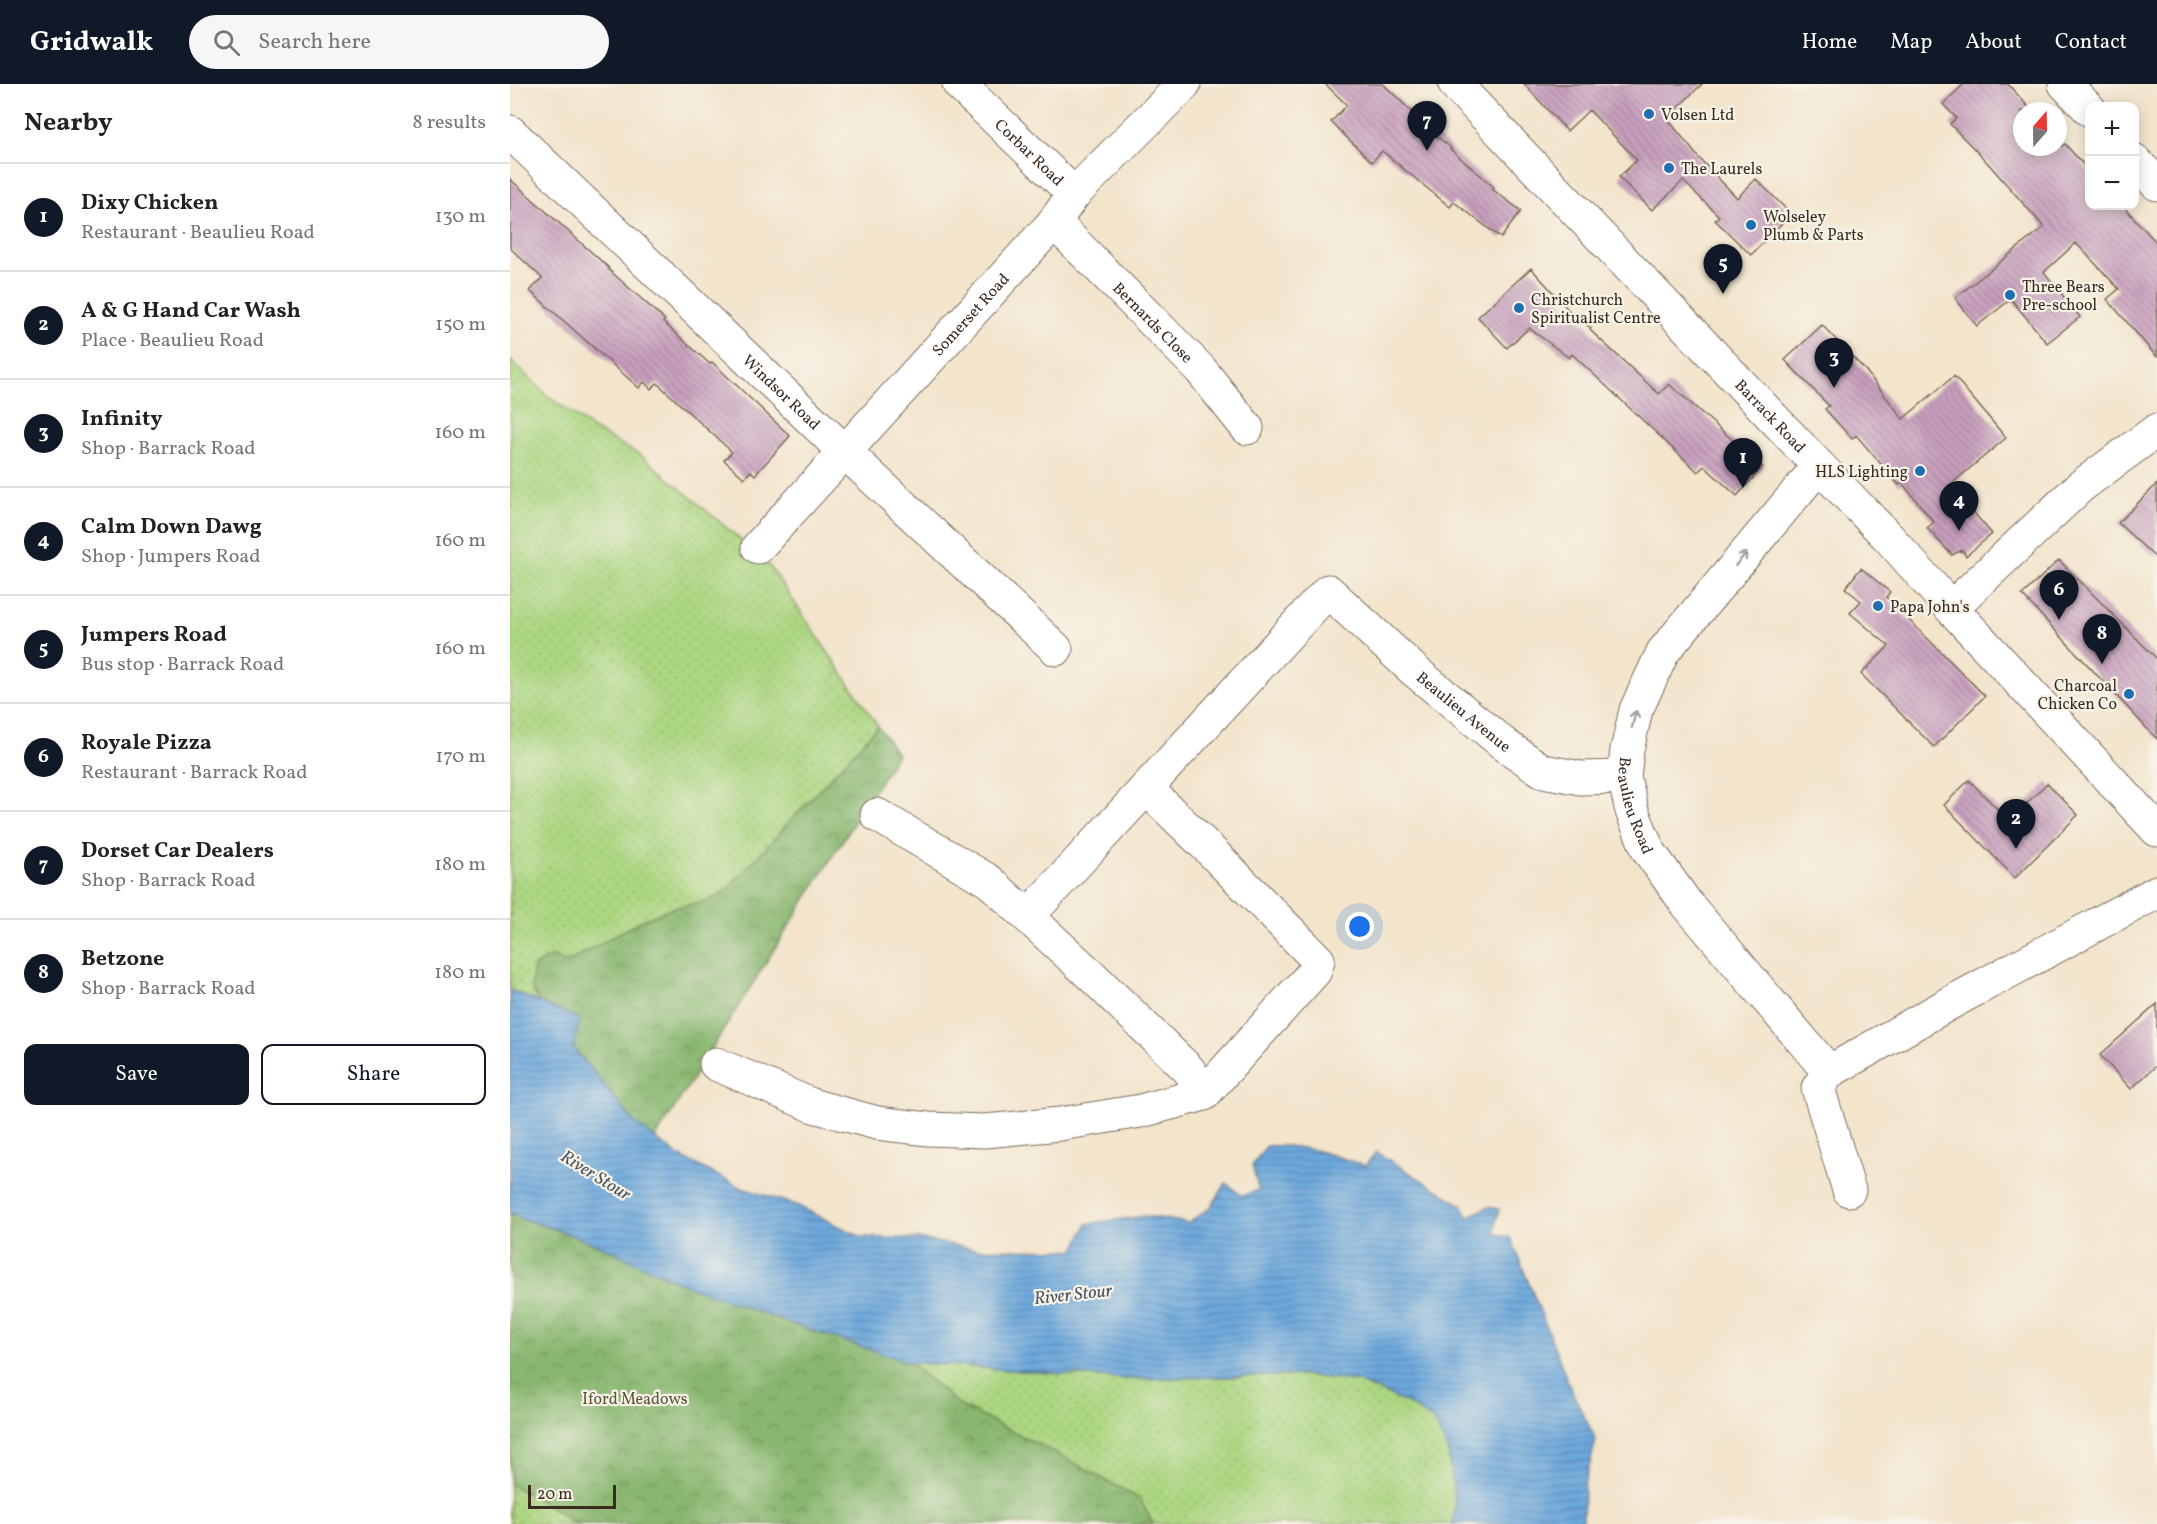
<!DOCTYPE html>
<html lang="en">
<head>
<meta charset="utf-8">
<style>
	:root { --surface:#fff; --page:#f6f6f6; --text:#222; --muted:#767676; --line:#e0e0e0; --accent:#111827 }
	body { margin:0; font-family:Vollkorn,serif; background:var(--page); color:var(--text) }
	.controls { position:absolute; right:18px; top:18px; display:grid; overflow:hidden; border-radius:12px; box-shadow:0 3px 15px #0003 }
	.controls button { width:54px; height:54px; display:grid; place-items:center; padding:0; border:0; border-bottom:2px solid var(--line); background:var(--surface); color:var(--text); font:30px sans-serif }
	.compass { position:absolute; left:1503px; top:18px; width:54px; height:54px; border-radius:50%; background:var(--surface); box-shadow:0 3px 15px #0003; rotate:20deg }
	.scale { position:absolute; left:18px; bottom:15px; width:88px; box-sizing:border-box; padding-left:6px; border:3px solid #3b2a1e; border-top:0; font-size:16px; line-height:21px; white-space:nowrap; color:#3b2a1e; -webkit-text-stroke:4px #f7f3e8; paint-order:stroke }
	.you { position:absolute; left:850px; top:843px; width:21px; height:21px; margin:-15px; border:4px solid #fff; border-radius:50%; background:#1a73e8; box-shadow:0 0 0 9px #1a73e833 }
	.badge { display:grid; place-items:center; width:39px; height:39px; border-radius:50%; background:var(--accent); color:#fff; font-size:20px; font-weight:700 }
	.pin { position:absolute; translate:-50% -50px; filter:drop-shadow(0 2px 3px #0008) }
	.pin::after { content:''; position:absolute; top:32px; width:21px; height:18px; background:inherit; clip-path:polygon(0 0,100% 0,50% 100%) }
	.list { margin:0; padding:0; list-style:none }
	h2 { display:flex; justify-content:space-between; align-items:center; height:78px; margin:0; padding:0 24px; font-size:26px }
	h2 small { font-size:20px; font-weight:400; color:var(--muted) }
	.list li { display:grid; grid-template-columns:39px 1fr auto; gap:18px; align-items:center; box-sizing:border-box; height:108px; padding:0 24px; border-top:2px solid var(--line) }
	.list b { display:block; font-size:22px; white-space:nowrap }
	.list p { margin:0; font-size:20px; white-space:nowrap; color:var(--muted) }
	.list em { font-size:20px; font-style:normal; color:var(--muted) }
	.actions { display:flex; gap:12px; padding:18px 24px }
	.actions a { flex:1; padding:14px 0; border:2px solid var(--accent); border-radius:12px; text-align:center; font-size:21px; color:var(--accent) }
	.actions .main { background:var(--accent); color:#fff }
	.icon { flex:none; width:33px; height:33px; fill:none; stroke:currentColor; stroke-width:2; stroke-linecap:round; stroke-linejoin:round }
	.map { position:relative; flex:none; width:1647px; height:1440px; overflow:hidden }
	header { display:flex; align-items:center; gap:36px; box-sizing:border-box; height:84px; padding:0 30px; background:var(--accent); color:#fff }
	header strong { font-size:28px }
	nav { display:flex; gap:33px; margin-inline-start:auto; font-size:21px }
	.search { width:420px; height:54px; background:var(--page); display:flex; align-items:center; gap:15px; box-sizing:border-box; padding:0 21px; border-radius:33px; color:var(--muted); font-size:22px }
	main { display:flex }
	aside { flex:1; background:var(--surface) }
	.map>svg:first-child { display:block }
	.grass { fill:url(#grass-dots); stroke:#748050; stroke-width:1.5 }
	.forest { fill:url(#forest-crowns); stroke:#627046; stroke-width:1.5 }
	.water { fill:url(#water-rules); stroke:#54697e; stroke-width:1.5 }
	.building { fill:url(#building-back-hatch) }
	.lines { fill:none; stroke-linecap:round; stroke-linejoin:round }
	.street-casing { stroke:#7b6b5b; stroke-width:35 }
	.primary-casing { stroke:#7b6b5b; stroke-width:35 }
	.street { stroke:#fff; stroke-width:33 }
	.primary { stroke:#fff; stroke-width:33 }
	.oneway { stroke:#a79f9a }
	.poi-dot { fill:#1f6fb2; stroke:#f7f3e8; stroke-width:2 }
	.labels { text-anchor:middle; stroke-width:4.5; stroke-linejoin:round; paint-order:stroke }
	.poi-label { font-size:16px; fill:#3b2a1e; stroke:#f7f3e8; text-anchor:start }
	.street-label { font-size:16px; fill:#3b2a1e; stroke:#f7f3e8 }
	.park-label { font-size:16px; fill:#575537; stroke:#f7f3e8 }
	.water-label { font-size:18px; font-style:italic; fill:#4c5661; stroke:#f7f3e8 }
</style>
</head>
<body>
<header>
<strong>Gridwalk</strong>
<div class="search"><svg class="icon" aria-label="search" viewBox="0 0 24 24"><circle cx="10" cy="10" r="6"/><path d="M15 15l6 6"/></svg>Search here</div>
<nav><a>Home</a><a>Map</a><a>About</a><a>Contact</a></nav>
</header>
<main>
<aside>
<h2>Nearby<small>8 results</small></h2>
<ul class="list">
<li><span class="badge">1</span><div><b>Dixy Chicken</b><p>Restaurant · Beaulieu Road</p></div><em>130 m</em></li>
<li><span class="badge">2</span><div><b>A &amp; G Hand Car Wash</b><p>Place · Beaulieu Road</p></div><em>150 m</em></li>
<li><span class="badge">3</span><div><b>Infinity</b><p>Shop · Barrack Road</p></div><em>160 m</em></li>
<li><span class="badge">4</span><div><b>Calm Down Dawg</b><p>Shop · Jumpers Road</p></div><em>160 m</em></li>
<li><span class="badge">5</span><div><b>Jumpers Road</b><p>Bus stop · Barrack Road</p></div><em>160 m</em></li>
<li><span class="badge">6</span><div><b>Royale Pizza</b><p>Restaurant · Barrack Road</p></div><em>170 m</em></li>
<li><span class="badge">7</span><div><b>Dorset Car Dealers</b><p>Shop · Barrack Road</p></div><em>180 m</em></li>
<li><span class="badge">8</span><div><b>Betzone</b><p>Shop · Barrack Road</p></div><em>180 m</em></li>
</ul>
<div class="actions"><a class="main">Save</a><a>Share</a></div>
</aside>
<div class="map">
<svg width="1647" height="1440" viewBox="0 0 1647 1440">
	<defs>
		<pattern id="grass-dots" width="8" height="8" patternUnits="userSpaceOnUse" patternTransform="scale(1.5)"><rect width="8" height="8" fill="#acd681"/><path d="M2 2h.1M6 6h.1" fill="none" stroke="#95b86f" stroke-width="1.8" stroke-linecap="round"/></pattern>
		<pattern id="forest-crowns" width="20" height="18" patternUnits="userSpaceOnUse" patternTransform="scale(1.5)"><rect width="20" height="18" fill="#89b76f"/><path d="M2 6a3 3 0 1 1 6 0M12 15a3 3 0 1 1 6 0" fill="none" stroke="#71955b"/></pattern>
		<pattern id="water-rules" width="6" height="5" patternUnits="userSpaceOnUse" patternTransform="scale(1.5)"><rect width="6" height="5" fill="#6ca8dd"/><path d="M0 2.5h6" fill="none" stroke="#5a89b3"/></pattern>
		<pattern id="building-back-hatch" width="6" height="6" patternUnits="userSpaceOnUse" patternTransform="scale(1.5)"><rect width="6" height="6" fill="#c89fbe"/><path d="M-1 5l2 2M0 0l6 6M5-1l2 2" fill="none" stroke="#a4829a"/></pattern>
	</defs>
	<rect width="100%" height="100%" fill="#f7f3e8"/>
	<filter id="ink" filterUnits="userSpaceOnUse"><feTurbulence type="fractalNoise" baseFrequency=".0167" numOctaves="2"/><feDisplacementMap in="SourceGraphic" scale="12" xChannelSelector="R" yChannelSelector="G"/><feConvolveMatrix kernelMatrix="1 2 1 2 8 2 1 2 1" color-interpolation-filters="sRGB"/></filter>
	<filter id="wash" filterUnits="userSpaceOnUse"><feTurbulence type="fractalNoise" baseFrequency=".008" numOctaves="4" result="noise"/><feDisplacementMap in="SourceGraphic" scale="24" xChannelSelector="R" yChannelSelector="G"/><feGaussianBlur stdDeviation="1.35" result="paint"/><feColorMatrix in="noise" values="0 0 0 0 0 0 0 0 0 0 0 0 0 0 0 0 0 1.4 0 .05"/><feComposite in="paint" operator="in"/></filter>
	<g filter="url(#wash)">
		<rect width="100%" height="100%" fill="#f3e4cc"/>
		<!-- grass -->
		<path class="grass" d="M0 276 36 310 83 345 132 372 257 478 368 642 215 808 198 817 162 824 127 839 56 879 21 903 29 918 0 906Z
			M0 1128 398 1278 618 1295 793 1291 846 1297 897 1319 924 1337 938 1367 945 1418 943 1440H0Z"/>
		<!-- forest -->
		<path class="forest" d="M368 642 387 670 145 1055 125 1039 63 963 70 935 29 918 21 903 24 882 41 872 57 879 127 839 162 824 198 817 215 808Z
			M0 1128 9 1134 45 1145 101 1166 130 1181 186 1205 276 1238 398 1278 451 1322 548 1370 630 1415 643 1440H66L34 1419 0 1400Z"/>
		<!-- water -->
		<path class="water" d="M0 906 70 935 63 963 125 1039 167 1071 232 1104 286 1121 351 1153 409 1155 466 1165 565 1166 577 1140 635 1132 678 1139 701 1123 716 1099 732 1112 749 1106 742 1082 756 1062C795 1060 819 1070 855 1082L866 1068 952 1121 958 1133 978 1123 989 1125 984 1149 1001 1154 1061 1305 1086 1356 1074 1402 1073 1440H943L945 1418 938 1367 924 1337 897 1319 846 1297 793 1291 618 1295 398 1278 276 1238 186 1205 130 1181 101 1166 45 1145 9 1134 0 1128Z"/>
		<g id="blocks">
			<!-- building -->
			<path class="building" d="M815 0H873L906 32 905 34 941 64 940 65 984 103 982 105 1011 127 991 154 944 118 940 123 872 67 862 78 821 38 837 21Z
				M1014 0H1192L1157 34 1188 73 1227 114 1246 95 1281 130 1241 171 1205 136 1209 132 1173 97 1142 126 1109 93 1127 76 1079 26 1057 47Z
				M1454 0H1498L1522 27H1512V63H1548V57L1552 62 1555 60 1580 88V122H1613L1647 159V273L1597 215 1609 205 1566 159 1534 188 1570 233 1537 259 1501 215 1467 242 1445 214 1534 143 1475 76 1440 40 1446 34 1433 20Z
				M0 95 99 184 98 185 155 236 153 238 200 280 202 278 280 352 245 391 241 387 234 394 214 376 222 368 147 299 141 305 134 298 129 304 20 207 32 194 0 164Z
				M1021 184 1064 232 1081 244 1080 246 1149 310 1159 300 1253 383 1227 412 1194 382 1188 388 1062 270 1059 274 1019 244 997 264 968 233Z
				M1312 241 1356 287 1393 335 1444 292 1496 354 1440 401 1482 450 1456 472 1452 466 1442 471 1417 444 1424 438 1392 399 1389 401 1346 351 1342 355 1315 325 1319 322 1275 276Z
				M1647 400V475L1608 439Z
				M1549 476 1647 575V655L1512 511Z
				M1351 484 1380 508 1376 513 1475 612 1424 663 1351 590 1379 562 1340 529 1351 517 1335 504Z
				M1459 696 1499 737 1537 699 1568 731 1505 794 1434 721Z
				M1647 920V981L1621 1005 1590 971Z"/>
		</g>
	</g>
	<g filter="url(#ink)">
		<use href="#blocks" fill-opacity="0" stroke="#7b6b5b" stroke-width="1.5"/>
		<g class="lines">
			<defs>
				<g id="street">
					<path id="s1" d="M449 0 564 110"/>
					<path d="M1555 0 1580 26"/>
					<path id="s2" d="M0 48 334 367 546 565"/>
					<path d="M1624 76 1647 100"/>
					<path id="s3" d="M544 138 690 285 737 344"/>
					<path id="s4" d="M1309 382 1153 568 1126 626 1117 666 1114 693 1122 727 1138 766 1176 819 1319 988 1308 1004 1339 1106"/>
					<path id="s5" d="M248 463 544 138 564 110 674 0"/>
					<path d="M1441 524 1571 402 1647 346"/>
					<path d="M367 731 479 797 583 893 679 986 694 1010"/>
					<path id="s6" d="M518 832 818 507 906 588 995 661 1033 687 1071 694 1114 693"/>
					<path d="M206 980 304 1022 367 1039 418 1045 475 1047 550 1040 631 1027 694 1010 805 887 808 876 698 764 636 704"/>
					<path d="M1319 988 1442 918 1647 808"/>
				</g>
				<g id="primary">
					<path id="s7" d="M945 0 1309 382 1379 454 1441 524 1647 746"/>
				</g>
			</defs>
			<!-- street casing -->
			<use href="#street" class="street-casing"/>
			<!-- primary casing -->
			<use href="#primary" class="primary-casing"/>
			<!-- street -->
			<use href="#street" class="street"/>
			<!-- primary -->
			<use href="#primary" class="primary"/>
		</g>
		<!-- one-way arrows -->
		<defs><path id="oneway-shaft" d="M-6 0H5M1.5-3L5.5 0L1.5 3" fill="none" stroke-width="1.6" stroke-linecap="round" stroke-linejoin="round" transform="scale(1.5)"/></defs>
		<g class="oneway">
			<use href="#oneway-shaft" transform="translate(1231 475) rotate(-50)"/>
			<use href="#oneway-shaft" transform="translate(1124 635) rotate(-76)"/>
		</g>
	</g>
	<!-- markers -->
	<g class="poi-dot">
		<circle cx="1139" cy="30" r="6"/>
		<circle cx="1159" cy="84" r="6"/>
		<circle cx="1241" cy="141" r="6"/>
		<circle cx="1500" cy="211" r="6"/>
		<circle cx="1009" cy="224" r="6"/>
		<circle cx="1410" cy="387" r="6"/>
		<circle cx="1368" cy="522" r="6"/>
		<circle cx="1619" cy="610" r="6"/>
	</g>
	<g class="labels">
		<!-- poi labels -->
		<g class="poi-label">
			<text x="1151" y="36">Volsen Ltd</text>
			<text x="1171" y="90">The Laurels</text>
			<text x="1253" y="138">Wolseley<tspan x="1253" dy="18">Plumb &amp; Parts</tspan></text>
			<text x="1512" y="208">Three Bears<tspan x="1512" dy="18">Pre-school</tspan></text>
			<text x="1021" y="221">Christchurch<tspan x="1021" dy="18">Spiritualist Centre</tspan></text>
			<text x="1398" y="393" text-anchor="end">HLS Lighting</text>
			<text x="1380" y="528">Papa John's</text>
			<text x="1607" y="607" text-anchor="end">Charcoal<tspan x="1607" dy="18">Chicken Co</tspan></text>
		</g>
		<!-- street labels -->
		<g class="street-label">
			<text dy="6" stroke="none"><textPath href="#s1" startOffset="98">Corbar Road</textPath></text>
			<text dy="6" stroke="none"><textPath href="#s5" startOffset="315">Somerset Road</textPath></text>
			<text dy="6" stroke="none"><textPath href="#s3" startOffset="141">Bernards Close</textPath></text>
			<text dy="6" stroke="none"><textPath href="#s2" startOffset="376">Windsor Road</textPath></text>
			<text dy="6" stroke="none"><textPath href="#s7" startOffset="458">Barrack Road</textPath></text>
			<text dy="6" stroke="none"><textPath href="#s6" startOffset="624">Beaulieu Avenue</textPath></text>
			<text dy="6" stroke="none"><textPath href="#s4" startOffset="405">Beaulieu Road</textPath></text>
		</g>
		<!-- park labels -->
		<g class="park-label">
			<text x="125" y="1320">Iford Meadows</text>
		</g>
		<!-- water labels -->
		<g class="water-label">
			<text transform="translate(86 1091) rotate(32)" y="6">River Stour</text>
			<text transform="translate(563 1210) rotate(-6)" y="6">River Stour</text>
		</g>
	</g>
</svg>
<div class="controls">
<button>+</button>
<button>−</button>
</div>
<svg class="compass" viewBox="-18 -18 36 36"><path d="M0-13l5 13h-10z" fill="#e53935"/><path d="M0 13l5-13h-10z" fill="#767676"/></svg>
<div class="scale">20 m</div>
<div class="you"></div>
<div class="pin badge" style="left:1233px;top:404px">1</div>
<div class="pin badge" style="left:1506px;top:765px">2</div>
<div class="pin badge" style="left:1324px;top:304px">3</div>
<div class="pin badge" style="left:1449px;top:447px">4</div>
<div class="pin badge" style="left:1213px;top:210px">5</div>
<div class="pin badge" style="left:1549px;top:536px">6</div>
<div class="pin badge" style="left:917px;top:67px">7</div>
<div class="pin badge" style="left:1592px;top:580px">8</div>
</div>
</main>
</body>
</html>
